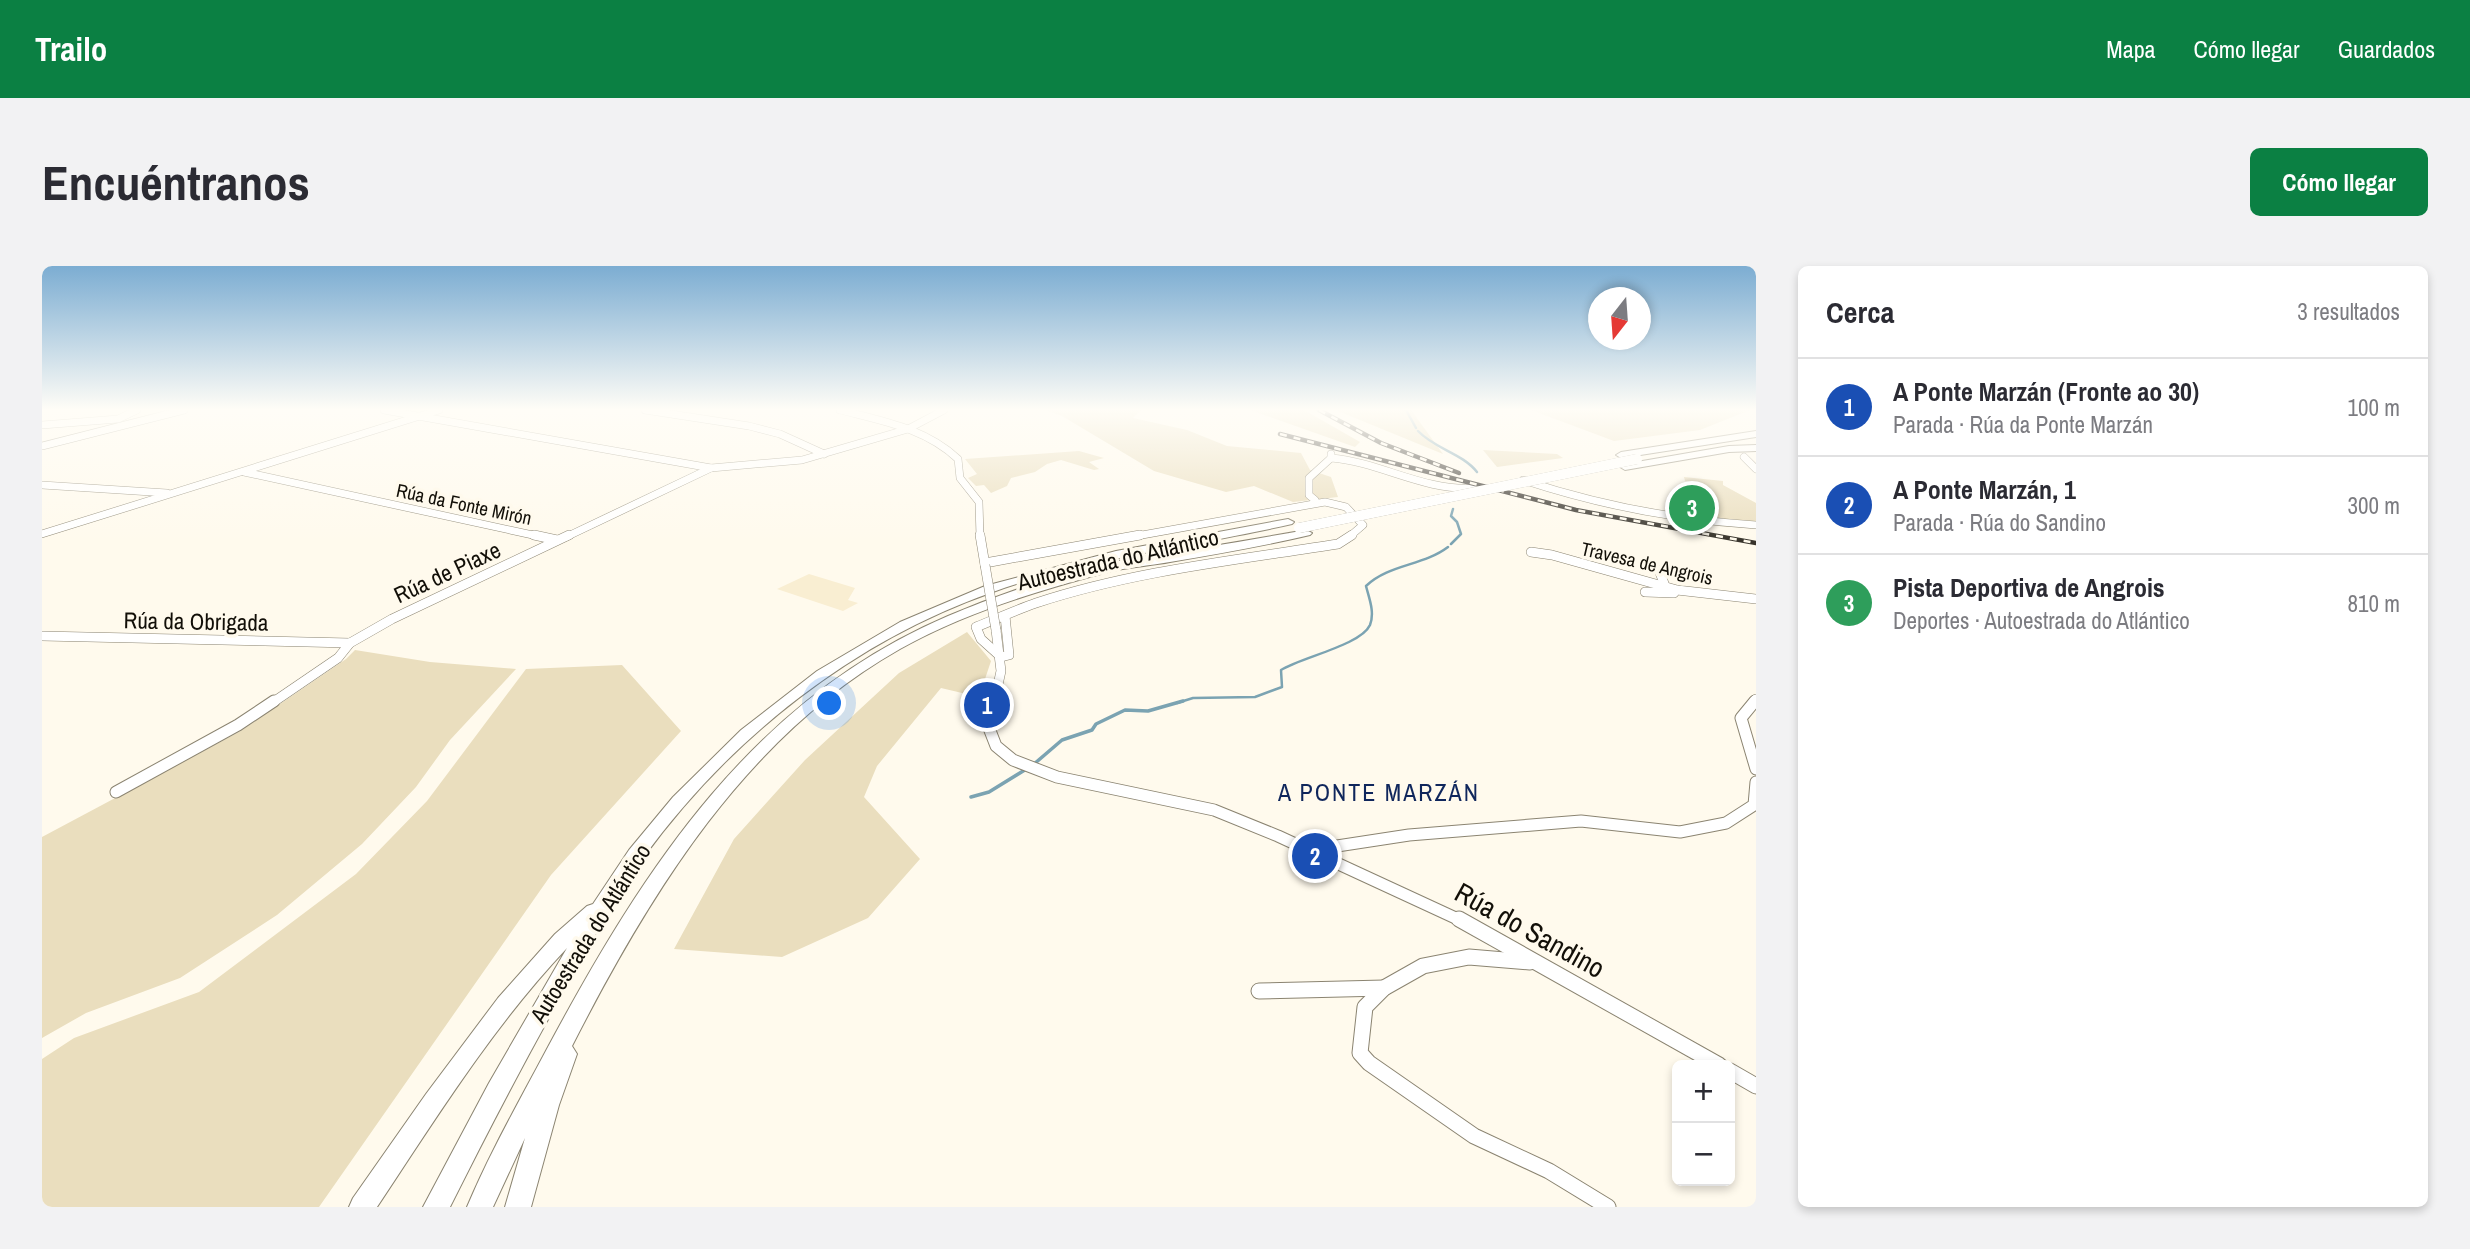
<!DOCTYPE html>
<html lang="es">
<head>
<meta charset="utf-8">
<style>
	:root { --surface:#fff; --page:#f2f2f3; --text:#2b2b33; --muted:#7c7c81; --line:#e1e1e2; --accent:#0b8043 }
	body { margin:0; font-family:"Archivo Narrow",sans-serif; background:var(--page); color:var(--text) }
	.controls { position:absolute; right:21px; bottom:21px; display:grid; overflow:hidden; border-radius:10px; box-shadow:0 4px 10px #0003 }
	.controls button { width:63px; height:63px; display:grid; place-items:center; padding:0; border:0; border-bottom:2px solid var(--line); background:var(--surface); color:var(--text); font:35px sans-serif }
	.compass { position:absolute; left:1546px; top:21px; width:63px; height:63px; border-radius:50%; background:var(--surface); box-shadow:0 4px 10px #0003; rotate:197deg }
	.you { position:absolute; left:788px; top:438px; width:24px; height:24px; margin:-18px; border:5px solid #fff; border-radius:50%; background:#1a73e8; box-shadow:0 0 0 10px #1a73e833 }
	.badge { display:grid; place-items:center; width:46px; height:46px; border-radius:50%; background:var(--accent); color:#fff; font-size:23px; font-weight:700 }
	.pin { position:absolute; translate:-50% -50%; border:4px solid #fff; box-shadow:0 2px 7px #0006 }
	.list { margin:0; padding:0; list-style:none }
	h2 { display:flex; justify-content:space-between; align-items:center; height:91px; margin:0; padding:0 28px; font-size:30px }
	h2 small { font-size:23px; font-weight:400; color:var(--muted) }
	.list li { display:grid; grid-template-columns:46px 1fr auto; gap:21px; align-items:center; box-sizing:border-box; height:98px; padding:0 28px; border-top:2px solid var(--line) }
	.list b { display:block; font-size:26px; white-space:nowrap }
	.list p { margin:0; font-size:23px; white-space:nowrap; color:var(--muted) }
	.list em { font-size:23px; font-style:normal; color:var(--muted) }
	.map { position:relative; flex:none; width:1714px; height:941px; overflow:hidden; border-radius:10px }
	header { display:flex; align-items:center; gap:42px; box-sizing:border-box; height:98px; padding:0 35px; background:var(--accent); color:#fff }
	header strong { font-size:33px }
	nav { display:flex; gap:38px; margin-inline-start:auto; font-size:24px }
	.intro { display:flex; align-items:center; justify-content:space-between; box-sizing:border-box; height:168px; padding:0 42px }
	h1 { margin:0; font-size:49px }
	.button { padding:18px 32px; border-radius:10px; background:var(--accent); color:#fff; font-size:24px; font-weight:700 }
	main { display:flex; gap:42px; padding:0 42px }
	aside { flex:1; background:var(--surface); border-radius:10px; box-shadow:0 4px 10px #0003 }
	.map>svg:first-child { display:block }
</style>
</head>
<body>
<header>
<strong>Trailo</strong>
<nav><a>Mapa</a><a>Cómo llegar</a><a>Guardados</a></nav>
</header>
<div class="intro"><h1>Encuéntranos</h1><a class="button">Cómo llegar</a></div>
<main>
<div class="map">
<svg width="1714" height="941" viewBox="0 0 1714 941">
	<rect width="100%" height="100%" fill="#fffaed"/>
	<path fill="#f9eed2" d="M 767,308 L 813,322 L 806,334 L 816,337 L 801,345 L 735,323 Z"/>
	<g fill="#eadebe">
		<path d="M 1003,144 L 1099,144 L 1091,152 L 1145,164 L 1185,180 L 1259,187 L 1268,204 L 1289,211 L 1296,231 L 1251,236 L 1212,220 L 1184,226 L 1112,205 L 1020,150 Z"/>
		<path d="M 1208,144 L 1262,144 L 1318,176 L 1313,181 Z"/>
		<path d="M 1295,144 L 1369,144 L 1401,188 L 1296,145 Z"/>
		<path d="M 1489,144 L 1708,144 L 1658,164 L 1572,175 Z"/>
		<path d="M 1441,184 L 1515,188 L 1521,192 L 1455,201 Z"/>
		<path d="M 1037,185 L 1062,192 L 1047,196 L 1057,203 L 1052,204 L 1019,194 L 1005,198 L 993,206 L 969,212 L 965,220 L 949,227 L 942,219 L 934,220 L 926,212 L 935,208 L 923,193 Z"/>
		<path d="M 1642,211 L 1681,215 L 1681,219 L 1714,237 L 1714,258 L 1662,254 L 1628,240 L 1674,234 L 1643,215 Z"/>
		<path d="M 925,366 L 949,395 L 937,431 L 899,422 L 835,500 L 822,531 L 878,593 L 826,652 L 740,691 L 632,683 L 692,573 L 763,494 L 857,407 Z"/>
		<path d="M 313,384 L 388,396 L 474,403 L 408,474 L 374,521 L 320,578 L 235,649 L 138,712 L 44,747 L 0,772 L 0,571 L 197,466 L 304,393 Z"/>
		<path d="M 580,399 L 639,465 L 509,609 L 277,941 L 0,941 L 0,793 L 32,772 L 157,726 L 314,608 L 385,535 L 484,403 Z"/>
	</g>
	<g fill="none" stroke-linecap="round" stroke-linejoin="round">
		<g stroke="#7ba3b2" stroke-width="2.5">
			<path d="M 1364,144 L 1374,162"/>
			<path d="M 1376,165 C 1393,183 1420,187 1435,206"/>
			<path d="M 1409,278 L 1419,268 L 1415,256 L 1409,250 L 1411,243"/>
			<path d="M 1135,437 L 1151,432 L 1213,431 L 1240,421 L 1239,404 C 1260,391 1319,379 1328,359 C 1333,346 1327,332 1324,320 C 1347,298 1381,300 1406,281"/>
		</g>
		<g stroke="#7ba3b2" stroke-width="3.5">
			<path d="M 992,498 L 1020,474 L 1050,464 L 1054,458 L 1083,444 L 1106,445 L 1141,435"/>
			<path d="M 929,531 L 947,526 L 986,502"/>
		</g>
		<defs>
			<g id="minor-far3">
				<path d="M 342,144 L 669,202"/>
				<path d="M 603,144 L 707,160 L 738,168 L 782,188"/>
				<path d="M 798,144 C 840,155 883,162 916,193 L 918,212 L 937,236 L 938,271"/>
				<path d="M 0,159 L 76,153 L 95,144"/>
				<path d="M 0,180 L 142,144"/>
				<path d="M 1702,191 L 1714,203"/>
				<path d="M 1289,192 C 1338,196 1381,225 1431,222"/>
				<path d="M 202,206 L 500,271"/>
				<path d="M 1481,214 C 1557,239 1634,254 1714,259"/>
				<path d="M 0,219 L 125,227"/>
				<path d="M 1273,234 L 1267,229 L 1267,212 L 1289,192 L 1289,188"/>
				<path d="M 0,268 L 397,144"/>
				<path d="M 524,271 L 669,202 L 760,194 L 866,163 L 902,144"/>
				<path d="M 1089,271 L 1283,236 L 1304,241 L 1321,259 L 1307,271"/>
			</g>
			<g id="minor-far2">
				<path d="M 492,269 L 515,274"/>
				<path d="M 938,269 L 943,299"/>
				<path d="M 1489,286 L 1510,289 L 1635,324 L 1714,333"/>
				<path d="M 943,297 L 1098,269"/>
				<path d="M 1617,304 L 1623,320"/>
				<path d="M 1603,326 L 1632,327"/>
				<path d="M 0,370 L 308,377"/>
				<path d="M 959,391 L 939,373 L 934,361 C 954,353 974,344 994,337 C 1091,305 1195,294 1296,278 L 1310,269"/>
				<path d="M 959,391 L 967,389 L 963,350"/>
				<path d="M 230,437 L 296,392 L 308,377 L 350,353 L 527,269"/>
				<path d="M 952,437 L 959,405 L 954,364"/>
				<path d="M 1711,437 L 1714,433"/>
			</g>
			<g id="minor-far1">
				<path d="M 953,435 L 947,462 L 954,480 L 971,494 L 1015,511 L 1172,544 L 1236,570 L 1420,655"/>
				<path d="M 1713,435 L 1699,452 L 1714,503"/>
				<path d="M 74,526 L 196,459 L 232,435"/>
				<path d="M 1269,584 L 1367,569 L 1539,555 L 1638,566 L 1684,557 L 1712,539 L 1714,516"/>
			</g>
			<g id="minor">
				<path d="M 1417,653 L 1677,799"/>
				<path d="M 1488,696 L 1427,691 L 1381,700 L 1342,722 L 1323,741 L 1318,787 L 1327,797 L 1432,870 L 1507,905 L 1566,941"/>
				<path d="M 1217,725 L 1342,722"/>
				<path d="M 1688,805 L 1714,820"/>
			</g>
			<g id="highway">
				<path d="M 1714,165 L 1714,171 L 1579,192 L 1574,189 L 1579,186 Z"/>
				<path d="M 1714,179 L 1714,185 L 1687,186 L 1583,204 L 1578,201 L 1583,198 L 1687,180 Z"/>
				<path d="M 1246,253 L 1252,256 L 1250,258 C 1150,281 1048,291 951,326 C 811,375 688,472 601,592 C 573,631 550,674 527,716 C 485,790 446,865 408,941 L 381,941 L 447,817 L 525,682 C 452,759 394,852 335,941 L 307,941 L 311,932 L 384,828 L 456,732 L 513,668 L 545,640 L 551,638 L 587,584 L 631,531 L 699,464 L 775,405 L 858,356 L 943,320 L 1074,285 Z"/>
				<path d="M 1264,264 L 1270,267 L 1268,269 C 1222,280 1175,288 1128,296 C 1107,300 1086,301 1066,306 C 995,325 922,347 858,383 C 704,470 608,627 530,780 L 535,788 L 517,839 L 489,941 L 463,941 L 483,872 L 451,941 L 425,941 C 448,886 478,834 506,781 C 602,602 711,433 906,350 C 960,327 1036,301 1093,292 C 1150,284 1207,274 1264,264 Z"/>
			</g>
		</defs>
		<use href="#minor-far3" stroke="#8b8471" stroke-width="8"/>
		<use href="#minor-far2" stroke="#8b8471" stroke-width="10"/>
		<use href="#minor-far1" stroke="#8b8471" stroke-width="13"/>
		<use href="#minor" stroke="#8b8471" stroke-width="17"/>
		<use href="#highway" stroke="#8b8471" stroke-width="2"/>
		<use href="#minor-far3" stroke="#fff" stroke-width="7"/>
		<use href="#minor-far2" stroke="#fff" stroke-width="9"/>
		<use href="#minor-far1" stroke="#fff" stroke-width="11"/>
		<use href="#minor" stroke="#fff" stroke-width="15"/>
		<use href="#highway" fill="#fff" fill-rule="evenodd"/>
		<defs>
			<g id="rail">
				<path d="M 1277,144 L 1339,177 L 1417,207"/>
				<path d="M 1238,168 L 1534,244 L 1714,277"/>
			</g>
		</defs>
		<use href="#rail" stroke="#36322a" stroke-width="4.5"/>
		<use href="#rail" stroke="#fffaed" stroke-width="2.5" stroke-dasharray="7" stroke-linecap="butt"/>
		<defs>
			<path id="minor-bridge" d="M 943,299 L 954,364"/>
			<path id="highway-bridge" d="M 1257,262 L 1595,193"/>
		</defs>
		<use href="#minor-bridge" stroke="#8b8471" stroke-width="10" stroke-linecap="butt"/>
		<use href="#highway-bridge" stroke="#8b8471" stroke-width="10" stroke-linecap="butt"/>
		<use href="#minor-bridge" stroke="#fff" stroke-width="9"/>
		<use href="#highway-bridge" stroke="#fff" stroke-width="10"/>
	</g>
	<linearGradient id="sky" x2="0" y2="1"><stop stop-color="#7cadd2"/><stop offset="0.52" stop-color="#fffdf7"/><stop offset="1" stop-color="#fffdf7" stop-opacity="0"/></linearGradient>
	<rect width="1714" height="276" fill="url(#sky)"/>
	<g text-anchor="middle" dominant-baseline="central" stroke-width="7" stroke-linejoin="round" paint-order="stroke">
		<g font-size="19" fill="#120f08" stroke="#fffaed">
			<text transform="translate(422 238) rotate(12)">Rúa da Fonte Mirón</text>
			<text transform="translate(1605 297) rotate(13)">Travesa de Angrois</text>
		</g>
		<g font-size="23" fill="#120f08" stroke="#fffaed">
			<text transform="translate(1076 293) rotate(-13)">Autoestrada do Atlántico</text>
			<text transform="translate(405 306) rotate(-25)">Rúa de Piaxe</text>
			<text transform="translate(154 355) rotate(1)">Rúa da Obrigada</text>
			<text transform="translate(548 667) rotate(-58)">Autoestrada do Atlántico</text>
		</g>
		<g font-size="24" letter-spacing="2" fill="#0f265c" stroke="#fffaed">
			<text x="1337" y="526">A PONTE MARZÁN</text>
		</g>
		<g font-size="28" fill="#120f08" stroke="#fffaed">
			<text transform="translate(1488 664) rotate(29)">Rúa do Sandino</text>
		</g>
	</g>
</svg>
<div class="controls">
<button>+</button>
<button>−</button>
</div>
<svg class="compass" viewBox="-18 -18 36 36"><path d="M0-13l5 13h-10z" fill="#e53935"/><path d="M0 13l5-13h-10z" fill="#7c7c81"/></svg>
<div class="you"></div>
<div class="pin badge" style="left:945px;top:439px;background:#1a4fb4">1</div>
<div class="pin badge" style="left:1273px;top:590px;background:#1a4fb4">2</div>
<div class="pin badge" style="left:1650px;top:242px;background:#2e9e5b">3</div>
</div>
<aside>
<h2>Cerca<small>3 resultados</small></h2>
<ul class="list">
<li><span class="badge" style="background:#1a4fb4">1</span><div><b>A Ponte Marzán (Fronte ao 30)</b><p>Parada · Rúa da Ponte Marzán</p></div><em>100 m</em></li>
<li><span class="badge" style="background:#1a4fb4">2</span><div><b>A Ponte Marzán, 1</b><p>Parada · Rúa do Sandino</p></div><em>300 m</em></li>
<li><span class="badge" style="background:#2e9e5b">3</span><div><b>Pista Deportiva de Angrois</b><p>Deportes · Autoestrada do Atlántico</p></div><em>810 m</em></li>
</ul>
</aside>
</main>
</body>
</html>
